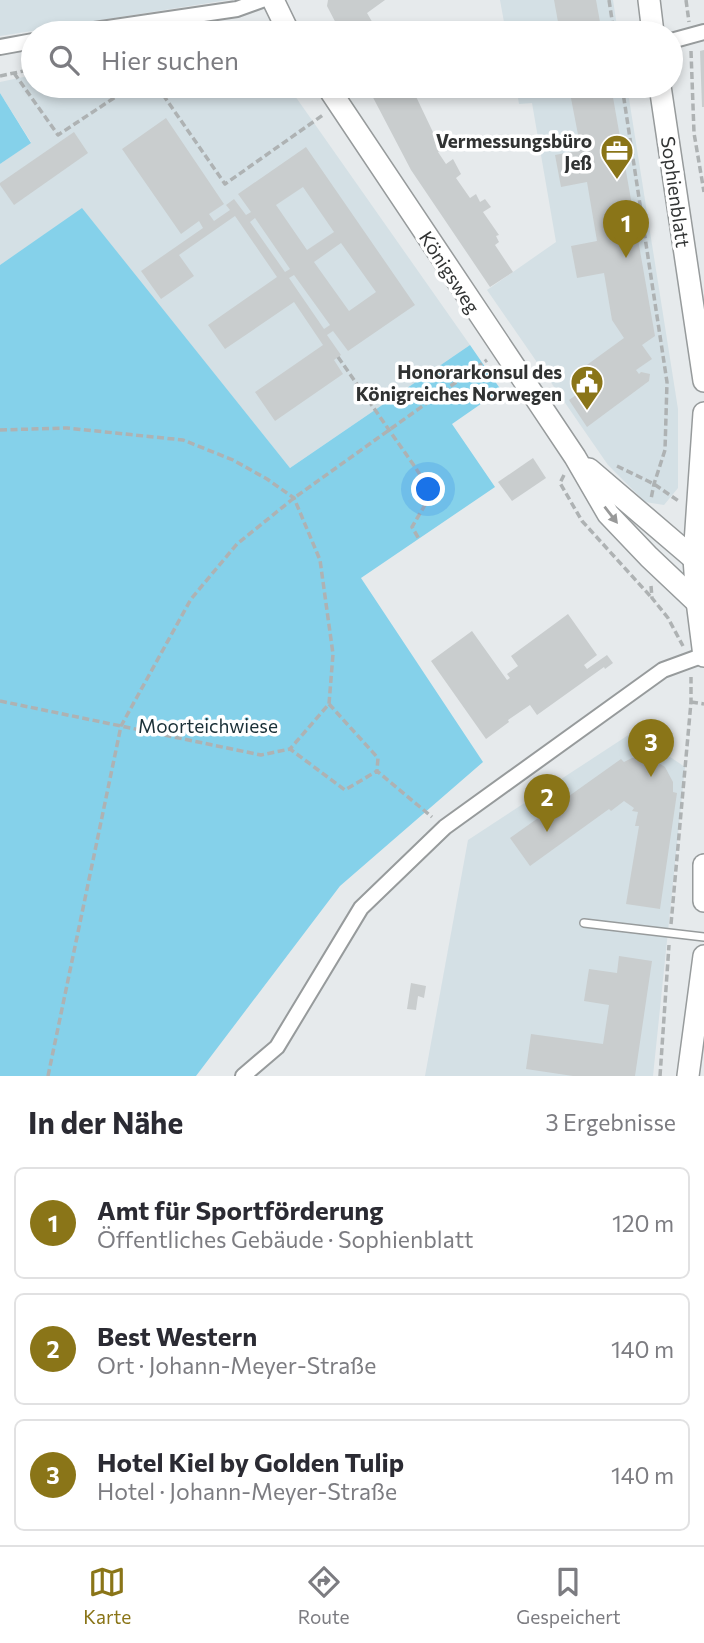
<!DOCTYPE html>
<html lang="de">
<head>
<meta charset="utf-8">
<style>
	:root { --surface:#fff; --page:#f2f2f3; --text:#2b2b33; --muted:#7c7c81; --line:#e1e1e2; --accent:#8a7518 }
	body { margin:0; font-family:Commissioner,sans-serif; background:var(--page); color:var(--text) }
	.you { position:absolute; left:429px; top:490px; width:24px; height:24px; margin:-18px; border:5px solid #fff; border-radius:50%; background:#1a73e8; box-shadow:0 0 0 10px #1a73e833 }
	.badge { display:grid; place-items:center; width:46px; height:46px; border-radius:50%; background:var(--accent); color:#fff; font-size:23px; font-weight:700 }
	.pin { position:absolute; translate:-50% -58px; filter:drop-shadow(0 2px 4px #0008) }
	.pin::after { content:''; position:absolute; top:37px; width:24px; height:21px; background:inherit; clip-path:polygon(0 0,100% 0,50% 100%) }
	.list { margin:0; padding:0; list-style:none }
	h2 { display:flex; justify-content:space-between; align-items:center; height:91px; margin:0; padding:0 28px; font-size:30px }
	h2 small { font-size:23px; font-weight:400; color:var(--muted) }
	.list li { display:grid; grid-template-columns:46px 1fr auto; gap:21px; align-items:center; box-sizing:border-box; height:112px; margin:0 14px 14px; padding:0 14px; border:2px solid var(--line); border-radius:10px }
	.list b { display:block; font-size:26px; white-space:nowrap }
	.list p { margin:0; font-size:23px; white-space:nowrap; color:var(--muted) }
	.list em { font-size:23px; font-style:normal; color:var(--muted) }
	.icon { flex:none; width:38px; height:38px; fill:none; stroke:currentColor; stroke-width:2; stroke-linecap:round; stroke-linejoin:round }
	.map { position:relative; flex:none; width:704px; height:1076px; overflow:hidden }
	.search { position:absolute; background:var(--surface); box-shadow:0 4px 10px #0003; left:21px; right:21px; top:21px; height:77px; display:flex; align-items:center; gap:18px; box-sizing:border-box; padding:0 24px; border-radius:38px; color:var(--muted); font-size:26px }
	.sheet { height:469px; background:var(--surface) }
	nav { display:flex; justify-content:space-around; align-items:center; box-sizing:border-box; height:98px; border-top:2px solid var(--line); background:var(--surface); font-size:19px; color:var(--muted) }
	nav a { display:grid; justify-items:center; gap:4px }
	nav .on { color:var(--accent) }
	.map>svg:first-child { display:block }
</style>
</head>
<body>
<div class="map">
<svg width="704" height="1076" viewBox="0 0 704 1076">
	<rect width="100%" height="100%" fill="#e6eaec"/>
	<g fill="#d4e0e5">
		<path d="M 0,0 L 228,0 L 0,36 Z"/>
		<path d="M 500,0 L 613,0 L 618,33 L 506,33 Z"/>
		<path d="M 33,75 L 33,86 L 288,86 L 470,345 L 290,468 L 82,209 L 0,265 L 0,164 L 31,142 L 0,93 L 0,82 Z"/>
		<path d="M 516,86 L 627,86 L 678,409 L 678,488 L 664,505 L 645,502 L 608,465 L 487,290 L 556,242 L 532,103 L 519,104 Z"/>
		<path d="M 633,732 L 685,767 L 653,1076 L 425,1076 L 468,840 Z"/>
	</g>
	<g fill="#85d1ea">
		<path d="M 0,93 L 31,143 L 0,164 Z"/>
		<path d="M 82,208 L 290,468 L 470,345 L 501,390 L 452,424 L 495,487 L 361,578 L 483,762 L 340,886 L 196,1076 L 0,1076 L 0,265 Z"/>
	</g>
	<g fill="#c9cdce" fill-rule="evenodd">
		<path d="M 328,0 L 385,0 L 367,13 L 374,25 L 378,24 L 383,33 L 341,33 L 327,6 Z"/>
		<path d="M 554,0 L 596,0 L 602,33 L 560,33 Z"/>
		<path d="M 704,50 L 704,107 L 702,107 L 700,51 Z"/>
		<path d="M 235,86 L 260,86 L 244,98 Z"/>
		<path d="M 367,86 L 411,86 L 441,149 L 438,152 L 446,164 L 453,159 L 461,174 L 456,178 L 470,198 L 476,194 L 480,202 L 485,199 L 491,207 L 483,212 L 499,235 L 496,236 L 499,242 L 495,245 L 513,272 L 490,287 L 411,170 Z"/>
		<path d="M 542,86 L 611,86 L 655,336 L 642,345 L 652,359 L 636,370 L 639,374 L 641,372 L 650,374 L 649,381 L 587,427 L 569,400 L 583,390 L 573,375 L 624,338 L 612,320 L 604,273 L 577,278 L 571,246 L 597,241 L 587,182 L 561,187 L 555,155 L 581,150 L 569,88 L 543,93 Z"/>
		<path d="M 166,118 L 224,204 L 209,214 L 214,221 L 230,210 L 226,205 L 234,199 L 246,215 L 251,212 L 238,194 L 306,147 L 415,305 L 348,351 L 333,331 L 327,335 L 341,355 L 334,360 L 343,374 L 275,421 L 255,392 L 323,345 L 294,302 L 225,349 L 208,325 L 277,277 L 235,216 L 179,255 L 194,276 L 161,299 L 141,271 L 203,228 L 199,221 L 181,234 L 122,149 ZM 303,187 L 334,232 L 307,250 L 276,205 ZM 255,218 L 290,269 L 285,272 L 250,222 ZM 341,243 L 376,292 L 349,311 L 314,262 ZM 294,275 L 330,325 L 324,329 L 289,278 Z"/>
		<path d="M 74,132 L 88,153 L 14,205 L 0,185 L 0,183 Z"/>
		<path d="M 533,458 L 546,478 L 512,501 L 498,482 Z"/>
		<path d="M 568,614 L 597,655 L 584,665 L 587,669 L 607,655 L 613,663 L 605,669 L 604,667 L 537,715 L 530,705 L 508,720 L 509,722 L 486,739 L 431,661 L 472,631 L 507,680 L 510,678 L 507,674 L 518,666 L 511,656 Z"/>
		<path d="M 641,756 L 651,758 L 665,767 L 673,782 L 673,792 L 677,793 L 660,909 L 626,904 L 639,826 L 635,826 L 638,812 L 632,811 L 634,808 L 624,801 L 611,811 L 609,809 L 530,866 L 510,838 L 621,759 L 624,762 L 632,758 Z"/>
		<path d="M 619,956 L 652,961 L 635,1076 L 573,1076 L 526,1069 L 531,1034 L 603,1044 L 609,1005 L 584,1001 L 589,969 L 617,973 Z"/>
		<path d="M 411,983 L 426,986 L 424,998 L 418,996 L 416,1010 L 407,1009 Z"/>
	</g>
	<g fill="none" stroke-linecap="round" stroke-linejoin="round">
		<defs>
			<path id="lane" d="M 584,923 L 704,937"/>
			<g id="street">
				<path d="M 74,33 L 237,9 L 262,0"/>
				<path d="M 671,41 L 704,32"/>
				<path d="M 0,47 L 33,41"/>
				<path d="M 243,1076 L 277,1047 L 361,908 L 445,827 L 663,670 L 704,655"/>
			</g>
			<g id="secondary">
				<path d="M 273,0 L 289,33"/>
				<path d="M 649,0 L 653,33"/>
				<path d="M 327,86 L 575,457 L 608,514 L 649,557 L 704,609"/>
				<path d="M 660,86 L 704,381"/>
				<path d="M 704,413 L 694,558 L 697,601 L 704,656"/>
				<path d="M 589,469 L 700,564"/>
				<path d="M 704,865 L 704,901"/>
				<path d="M 688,1076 L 704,956"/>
			</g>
		</defs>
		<use href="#lane" stroke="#979b9c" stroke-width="10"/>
		<use href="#street" stroke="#979b9c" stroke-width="18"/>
		<use href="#secondary" stroke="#979b9c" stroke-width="24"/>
		<g stroke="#aeb2b3" stroke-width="3.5" stroke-dasharray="7 3.5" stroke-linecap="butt">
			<path d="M 609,0 L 614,33"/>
			<path d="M 686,0 L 689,22"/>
			<path d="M 691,51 L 694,133 L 704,192"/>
			<path d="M 14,73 L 58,135 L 120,94 L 114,86"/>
			<path d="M 0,76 L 33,69"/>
			<path d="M 157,86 L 225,184 L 323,115"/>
			<path d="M 622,86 L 667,382 L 665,450 L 654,484 L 651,499"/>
			<path d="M 338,357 L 415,467 L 432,493 L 412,527 L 419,539"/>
			<path d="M 0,430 L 67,428 L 183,440 L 233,460 L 267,479 L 294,498 L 320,560 L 333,654 L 329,704 L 290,749"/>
			<path d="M 617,466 L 654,484 L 680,502"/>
			<path d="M 564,475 L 560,483 L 582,521 L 652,598"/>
			<path d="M 651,586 L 652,598 L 668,618 L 683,646"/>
			<path d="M 0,701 L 261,755 L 290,749 L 345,790 L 377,771 L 432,817"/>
			<path d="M 691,702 L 704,704"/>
			<path d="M 329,704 L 378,758 L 377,770"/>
			<path d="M 671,924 L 691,702 L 691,677"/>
			<path d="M 48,1076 L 121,726 L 191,599 L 237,544 L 294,498 L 487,360"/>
			<path d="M 660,1076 L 669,945"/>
		</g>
		<use href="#lane" stroke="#fff" stroke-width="7"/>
		<use href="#street" stroke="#fff" stroke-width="14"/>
		<use href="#secondary" stroke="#fff" stroke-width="21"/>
	</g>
	<defs><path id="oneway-solid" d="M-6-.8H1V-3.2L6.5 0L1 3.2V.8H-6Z" transform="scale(1.75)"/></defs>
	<use fill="#989999" href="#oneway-solid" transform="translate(611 515) rotate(52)"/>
	<defs>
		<symbol id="office-pin" viewBox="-11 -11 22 30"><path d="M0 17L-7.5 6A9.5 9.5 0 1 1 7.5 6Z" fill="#8a7518" stroke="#fff"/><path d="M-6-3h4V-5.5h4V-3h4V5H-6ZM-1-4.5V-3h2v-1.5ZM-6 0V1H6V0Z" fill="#fff"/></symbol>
		<symbol id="civic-pin" viewBox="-11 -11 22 30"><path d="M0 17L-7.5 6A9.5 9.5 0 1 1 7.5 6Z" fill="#8a7518" stroke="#fff"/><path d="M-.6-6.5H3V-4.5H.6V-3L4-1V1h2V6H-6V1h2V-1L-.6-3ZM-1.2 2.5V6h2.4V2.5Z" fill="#fff"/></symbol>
	</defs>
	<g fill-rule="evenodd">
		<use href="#office-pin" x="598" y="132" width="38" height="52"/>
		<use href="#civic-pin" x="568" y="363" width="38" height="52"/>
	</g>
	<g text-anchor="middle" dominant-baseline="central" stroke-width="7" stroke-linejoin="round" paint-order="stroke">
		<g font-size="19" font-weight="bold" fill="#313333" stroke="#fff" text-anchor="end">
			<text x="592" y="140">Vermessungsbüro<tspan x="592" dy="22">Jeß</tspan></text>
			<text x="562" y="371">Honorarkonsul des<tspan x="562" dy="22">Königreiches Norwegen</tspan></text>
		</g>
		<g font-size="19" fill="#313333" stroke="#fff">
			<text transform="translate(676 192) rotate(82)">Sophienblatt</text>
			<text transform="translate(450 272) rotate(57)">Königsweg</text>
		</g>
		<g font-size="19" fill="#1a3037" stroke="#fff">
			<text x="208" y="725">Moorteichwiese</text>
		</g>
	</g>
</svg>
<div class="you"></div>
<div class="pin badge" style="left:626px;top:258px">1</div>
<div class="pin badge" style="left:547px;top:832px">2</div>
<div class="pin badge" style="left:651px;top:777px">3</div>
<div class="search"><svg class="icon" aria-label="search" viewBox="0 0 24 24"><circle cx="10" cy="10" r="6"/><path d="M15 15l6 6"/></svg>Hier suchen</div>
</div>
<section class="sheet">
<h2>In der Nähe<small>3 Ergebnisse</small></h2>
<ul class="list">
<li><span class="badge">1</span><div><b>Amt für Sportförderung</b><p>Öffentliches Gebäude · Sophienblatt</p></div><em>120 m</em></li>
<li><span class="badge">2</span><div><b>Best Western</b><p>Ort · Johann-Meyer-Straße</p></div><em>140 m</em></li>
<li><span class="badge">3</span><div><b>Hotel Kiel by Golden Tulip</b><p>Hotel · Johann-Meyer-Straße</p></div><em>140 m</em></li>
</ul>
</section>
<nav>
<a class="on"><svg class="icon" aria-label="map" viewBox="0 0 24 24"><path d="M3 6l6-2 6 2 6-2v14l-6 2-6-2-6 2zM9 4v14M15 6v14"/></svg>Karte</a>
<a><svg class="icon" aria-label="directions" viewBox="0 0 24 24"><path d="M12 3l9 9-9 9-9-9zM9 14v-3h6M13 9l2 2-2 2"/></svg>Route</a>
<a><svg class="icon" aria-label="saved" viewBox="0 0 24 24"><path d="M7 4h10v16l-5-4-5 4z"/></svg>Gespeichert</a>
</nav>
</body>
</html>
